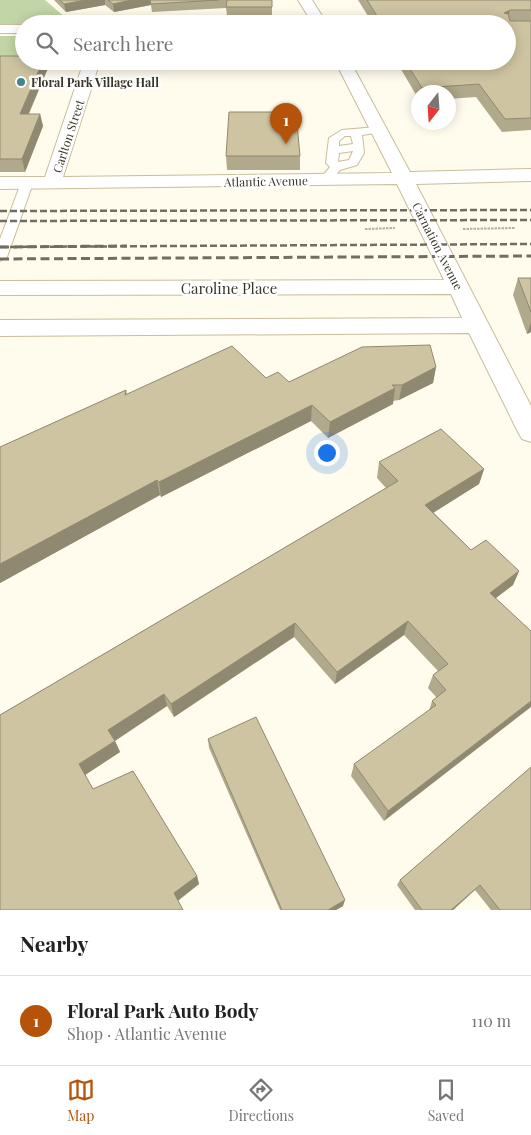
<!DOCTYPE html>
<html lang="en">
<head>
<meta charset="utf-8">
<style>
	:root { --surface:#fff; --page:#f2f2f2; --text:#222; --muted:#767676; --line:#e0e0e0; --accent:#b45309 }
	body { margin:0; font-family:"Playfair Display",serif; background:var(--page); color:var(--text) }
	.compass { position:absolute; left:411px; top:85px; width:45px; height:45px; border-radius:50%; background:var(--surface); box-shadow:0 2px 12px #0003; rotate:197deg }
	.you { position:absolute; left:326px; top:452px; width:18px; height:18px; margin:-12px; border:4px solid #fff; border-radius:50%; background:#1a73e8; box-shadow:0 0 0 8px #1a73e833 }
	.badge { display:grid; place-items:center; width:32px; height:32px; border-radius:50%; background:var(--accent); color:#fff; font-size:16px; font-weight:700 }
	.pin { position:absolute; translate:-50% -41px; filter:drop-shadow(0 1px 2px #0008) }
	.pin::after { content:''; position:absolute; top:26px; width:18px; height:15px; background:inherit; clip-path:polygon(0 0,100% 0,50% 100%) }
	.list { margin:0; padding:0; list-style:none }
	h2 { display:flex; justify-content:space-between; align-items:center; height:65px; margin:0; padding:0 20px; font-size:21px }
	h2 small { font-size:16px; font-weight:400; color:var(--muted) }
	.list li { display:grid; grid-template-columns:32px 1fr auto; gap:15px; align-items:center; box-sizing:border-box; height:90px; padding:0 20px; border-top:1px solid var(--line) }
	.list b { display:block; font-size:19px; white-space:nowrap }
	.list p { margin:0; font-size:16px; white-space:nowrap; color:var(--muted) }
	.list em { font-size:16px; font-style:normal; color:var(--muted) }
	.icon { flex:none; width:28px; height:28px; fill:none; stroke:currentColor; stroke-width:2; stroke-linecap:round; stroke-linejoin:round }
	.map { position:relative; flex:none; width:531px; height:910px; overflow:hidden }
	.search { position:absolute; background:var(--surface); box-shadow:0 2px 12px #0003; left:15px; right:15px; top:15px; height:55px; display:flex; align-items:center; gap:12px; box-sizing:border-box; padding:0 18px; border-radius:28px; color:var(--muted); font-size:19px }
	.sheet { height:155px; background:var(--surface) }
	nav { display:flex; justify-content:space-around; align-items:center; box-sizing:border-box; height:70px; border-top:1px solid var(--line); background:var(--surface); font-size:14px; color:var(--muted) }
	nav a { display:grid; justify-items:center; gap:2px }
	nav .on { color:var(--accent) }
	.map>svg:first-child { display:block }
</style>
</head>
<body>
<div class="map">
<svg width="531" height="910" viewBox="0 0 531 910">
	<rect width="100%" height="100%" fill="#fffbed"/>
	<g fill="#c2d5a6">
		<path d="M 0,0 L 45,0 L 73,24 L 24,24 L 24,28 L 0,28 Z"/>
		<path d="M 0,36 L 24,36 L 24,61 L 74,61 L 71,67 L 13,67 L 0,61 Z"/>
	</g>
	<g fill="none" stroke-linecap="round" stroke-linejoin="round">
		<defs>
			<g id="service">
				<path d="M 377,127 L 383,130 L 381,132 L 362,135 L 364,153 L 357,165 L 340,170 L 329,183 L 321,183 L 319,180 L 330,167 L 326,163 L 329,138 L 342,130 ZM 345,136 L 351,136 L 353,144 L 339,146 L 339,141 ZM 353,151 L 349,160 L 338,162 L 339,153 Z"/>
				<path d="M 27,179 L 33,183 L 7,257 L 0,261 L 0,239 L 21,183 Z"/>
			</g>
			<g id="minor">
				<path d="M 298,0 L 312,0 L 327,24 L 313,24 Z"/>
				<rect x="0" y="25" width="24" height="8"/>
				<path d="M 84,61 L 100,61 L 63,177 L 392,173 L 335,61 L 350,61 L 410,172 L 531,169 L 531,181 L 416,184 L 531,406 L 531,442 L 522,439 L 518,432 L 469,333 L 0,336 L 0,320 L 462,318 L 451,294 L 0,295 L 0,281 L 444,280 L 397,184 L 0,189 L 0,177 L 45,177 Z"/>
			</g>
		</defs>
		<use href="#service" stroke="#c8bd9c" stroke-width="2"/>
		<use href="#minor" stroke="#c8bd9c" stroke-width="2"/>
		<g stroke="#b2aea0" stroke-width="2" stroke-dasharray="2.5 1" stroke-linecap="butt">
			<path d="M 42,17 L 60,24"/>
			<path d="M 365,229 L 395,228"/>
			<path d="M 463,229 L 515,228"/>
		</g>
		<use href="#service" fill="#fff" fill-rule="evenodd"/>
		<use href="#minor" fill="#fff" fill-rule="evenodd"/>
		<g stroke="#716d60" stroke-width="2.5" stroke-dasharray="7 3" stroke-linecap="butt">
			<path d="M 0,211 L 531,210"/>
			<path d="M 0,221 L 531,220"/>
			<path d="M 0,247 L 531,244"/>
		</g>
		<g stroke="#716d60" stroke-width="3" stroke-dasharray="9 4.5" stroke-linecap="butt">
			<path d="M 0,247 L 127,246"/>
			<path d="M 0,259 L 531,256"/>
		</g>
	</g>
	<g fill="#b1a98b">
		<path d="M 54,0 L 272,0 L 272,15 L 227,15 L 226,8 L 152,12 L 151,5 L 114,12 L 105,5 L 66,12 Z"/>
		<path d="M 358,0 L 531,0 L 531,130 L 502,132 L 476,97 L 448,99 L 448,92 L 418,92 L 418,98 L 396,61 L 507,61 L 507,24 L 373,24 Z"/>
		<path d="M 0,56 L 48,68 L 29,114 L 40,114 L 43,126 L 25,172 L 0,172 Z"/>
		<path d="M 226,156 L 300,156 L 300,170 L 227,170 Z"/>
		<path d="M 518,278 L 531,278 L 531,332 L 527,334 L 513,295 Z"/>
		<path d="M 436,367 L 433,383 L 399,400 L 393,401 L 393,404 L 328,438 L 311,421 L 161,497 L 160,495 L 0,583 L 0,447 L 126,390 L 127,394 L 266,378 L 289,382 Z"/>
		<path d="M 379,462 L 484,469 L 479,484 L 433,512 L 471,550 L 519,571 L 513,585 L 496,598 L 384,821 L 351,776 L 354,764 L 429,711 L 432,701 L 437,698 L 428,688 L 433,675 L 438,671 L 404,635 L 335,684 L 294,637 L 174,717 L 167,706 L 115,741 L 120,752 L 85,775 L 93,789 L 197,876 L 199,884 L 178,901 L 0,715 L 386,488 L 377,478 Z"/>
		<path d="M 208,739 L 343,906 L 336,910 L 280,910 L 209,748 Z"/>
		<path d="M 531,767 L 531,910 L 491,910 L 475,890 L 453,910 L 415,910 L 397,885 L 400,880 Z"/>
	</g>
	<g fill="#908971">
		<path d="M 86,0 L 105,0 L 105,5 L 66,12 L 64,4 Z"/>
		<path d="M 132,0 L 150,0 L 151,5 L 114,12 L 113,4 Z"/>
		<path d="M 510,10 L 507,21 L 504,13 Z"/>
		<path d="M 43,61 L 46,61 L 48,68 L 23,126 L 20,114 Z"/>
		<path d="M 40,114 L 43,126 L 25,172 L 22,159 Z"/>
		<path d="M 531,322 L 531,332 L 527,334 Z"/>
		<path d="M 436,367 L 433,383 L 399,400 L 402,385 Z"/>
		<path d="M 395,388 L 393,404 L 328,438 L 330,422 Z"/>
		<path d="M 312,405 L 311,421 L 161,497 L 159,482 Z"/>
		<path d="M 484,469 L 479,484 L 422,520 L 425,505 Z"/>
		<path d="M 157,480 L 160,495 L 0,583 L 0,564 Z"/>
		<path d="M 519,571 L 513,585 L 484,607 L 490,593 Z"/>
		<path d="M 408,621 L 404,635 L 335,684 L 337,672 Z"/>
		<path d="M 295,623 L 294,637 L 174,717 L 171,704 Z"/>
		<path d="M 164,694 L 167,706 L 113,742 L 108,730 Z"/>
		<path d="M 531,701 L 531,707 L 384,821 L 388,811 Z"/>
		<path d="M 115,741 L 120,752 L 85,775 L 79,764 Z"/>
		<path d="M 197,876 L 199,884 L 177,901 L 174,893 Z"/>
		<path d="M 480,885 L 453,910 L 451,910 Z"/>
		<path d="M 345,900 L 343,906 L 336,910 L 328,910 Z"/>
	</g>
	<g fill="#cec4a2" stroke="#908971">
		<path d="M 60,0 L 86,0 L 64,4 Z"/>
		<path d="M 108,0 L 132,0 L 113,4 Z"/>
		<path d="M 150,0 L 219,0 L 151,4 Z"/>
		<path d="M 227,0 L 272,0 L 272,7 L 226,7 Z"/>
		<path d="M 367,0 L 531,0 L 531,10 L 510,10 L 504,13 L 508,14 L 510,21 L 531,21 L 531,118 L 505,119 L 479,84 L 422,88 L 405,61 L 507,61 L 507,24 L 382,24 Z"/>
		<path d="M 0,56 L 24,56 L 24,61 L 43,61 L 20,114 L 40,114 L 22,159 L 0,159 Z"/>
		<path d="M 229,112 L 296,112 L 300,156 L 226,156 Z"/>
		<path d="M 518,278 L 531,278 L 531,312 Z"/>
		<path d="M 430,345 L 436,367 L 402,385 L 392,385 L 395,388 L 330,422 L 312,405 L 159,482 L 157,480 L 0,564 L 0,447 L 126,390 L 125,395 L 232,346 L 266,378 L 278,372 L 289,382 L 362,347 Z"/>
		<path d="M 441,429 L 484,469 L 425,505 L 471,550 L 486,540 L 519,571 L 490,593 L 531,631 L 531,701 L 388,811 L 354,764 L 436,705 L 432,701 L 446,690 L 433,675 L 448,664 L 408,621 L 337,672 L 295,623 L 171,704 L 164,694 L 108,730 L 115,741 L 79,764 L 93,789 L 133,771 L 197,876 L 174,893 L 183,910 L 0,910 L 0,715 L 398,481 L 379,462 Z"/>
		<path d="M 256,717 L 345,900 L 328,910 L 282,910 L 208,739 Z"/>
		<path d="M 531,767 L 531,910 L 500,910 L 480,885 L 451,910 L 422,910 L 400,880 Z"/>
	</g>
	<circle fill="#3f878b" stroke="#fff" stroke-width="2" cx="21" cy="82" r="5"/>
	<g text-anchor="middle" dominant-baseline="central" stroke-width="5" stroke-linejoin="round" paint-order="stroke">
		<g font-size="12" font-weight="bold" fill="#393528" stroke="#fff" text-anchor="start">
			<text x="31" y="82">Floral Park Village Hall</text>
		</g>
		<g font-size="12" fill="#393528" stroke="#fff">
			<text transform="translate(68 136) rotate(-72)">Carlton Street</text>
			<text transform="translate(266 181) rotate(-1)">Atlantic Avenue</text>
			<text transform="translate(438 246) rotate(63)">Carnation Avenue</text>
		</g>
		<g font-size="15" fill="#393528" stroke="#fff">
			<text x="229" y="288">Caroline Place</text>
		</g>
	</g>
</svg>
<svg class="compass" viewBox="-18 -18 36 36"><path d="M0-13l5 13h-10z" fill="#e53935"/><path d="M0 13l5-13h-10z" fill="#767676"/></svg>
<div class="you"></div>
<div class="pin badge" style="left:286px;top:144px">1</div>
<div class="search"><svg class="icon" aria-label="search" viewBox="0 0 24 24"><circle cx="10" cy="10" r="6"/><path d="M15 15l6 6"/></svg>Search here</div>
</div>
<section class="sheet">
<h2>Nearby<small></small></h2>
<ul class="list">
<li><span class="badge">1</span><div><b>Floral Park Auto Body</b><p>Shop · Atlantic Avenue</p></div><em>110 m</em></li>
</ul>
</section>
<nav>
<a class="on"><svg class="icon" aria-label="map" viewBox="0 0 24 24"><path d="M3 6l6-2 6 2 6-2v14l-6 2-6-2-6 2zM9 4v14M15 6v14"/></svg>Map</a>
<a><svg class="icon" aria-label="directions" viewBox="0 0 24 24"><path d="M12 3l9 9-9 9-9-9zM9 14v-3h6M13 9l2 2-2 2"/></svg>Directions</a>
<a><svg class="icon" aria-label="saved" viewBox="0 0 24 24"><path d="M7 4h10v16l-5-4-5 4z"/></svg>Saved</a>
</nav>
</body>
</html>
